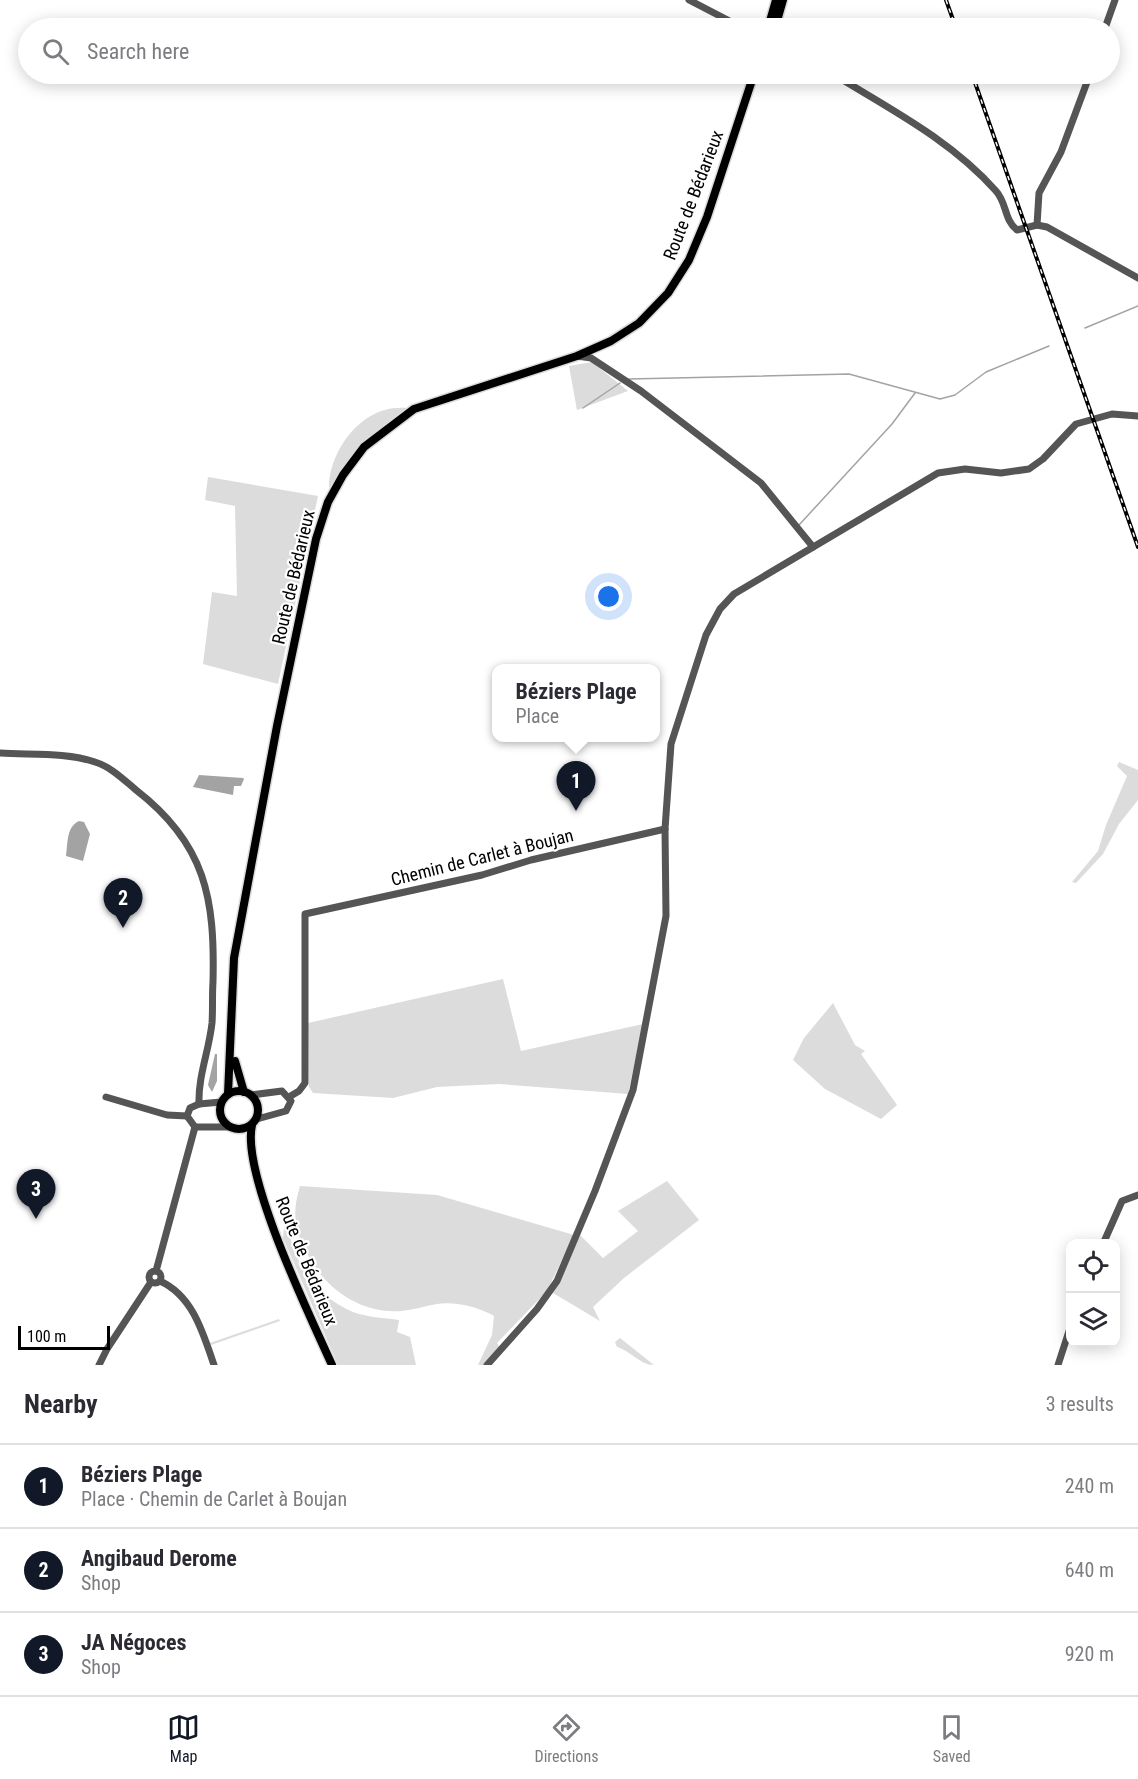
<!DOCTYPE html>
<html lang="en">
<head>
<meta charset="utf-8">
<style>
	:root { --surface:#fff; --page:#f7f7f7; --text:#2b2b33; --muted:#7c7c81; --line:#e1e1e2; --accent:#111827 }
	body { margin:0; font-family:"Roboto Condensed",sans-serif; background:var(--page); color:var(--text) }
	.controls { position:absolute; right:18px; bottom:18px; display:grid; overflow:hidden; border-radius:12px; box-shadow:0 3px 15px #0003 }
	.controls button { width:54px; height:54px; display:grid; place-items:center; padding:0; border:0; border-bottom:2px solid var(--line); background:var(--surface); color:var(--text); font:30px sans-serif }
	.scale { position:absolute; left:18px; bottom:15px; width:92px; box-sizing:border-box; padding-left:6px; border:3px solid #000; border-top:0; font-size:16px; line-height:21px; white-space:nowrap; color:#000; -webkit-text-stroke:4px #fff; paint-order:stroke }
	.you { position:absolute; left:609px; top:597px; width:21px; height:21px; margin:-15px; border:4px solid #fff; border-radius:50%; background:#1a73e8; box-shadow:0 0 0 9px #1a73e833 }
	.badge { display:grid; place-items:center; width:39px; height:39px; border-radius:50%; background:var(--accent); color:#fff; font-size:20px; font-weight:700 }
	.pin { position:absolute; translate:-50% -50px; filter:drop-shadow(0 2px 3px #0008) }
	.pin::after { content:''; position:absolute; top:32px; width:21px; height:18px; background:inherit; clip-path:polygon(0 0,100% 0,50% 100%) }
	.popup { position:absolute; left:492px; top:664px; width:168px; height:78px; box-sizing:border-box; display:grid; place-content:center; border-radius:12px; background:var(--surface); filter:drop-shadow(0 2px 4px #0005); font-size:20px; white-space:nowrap; color:var(--muted) }
	.popup b { font-size:22px; color:var(--text) }
	.popup::after { content:''; position:absolute; left:50%; top:100%; margin-left:-12px; border:12px solid transparent; border-top-color:var(--surface) }
	.list { margin:0; padding:0; list-style:none }
	h2 { display:flex; justify-content:space-between; align-items:center; height:78px; margin:0; padding:0 24px; font-size:26px }
	h2 small { font-size:20px; font-weight:400; color:var(--muted) }
	.list li { display:grid; grid-template-columns:39px 1fr auto; gap:18px; align-items:center; box-sizing:border-box; height:84px; padding:0 24px; border-top:2px solid var(--line) }
	.list b { display:block; font-size:22px; white-space:nowrap }
	.list p { margin:0; font-size:20px; white-space:nowrap; color:var(--muted) }
	.list em { font-size:20px; font-style:normal; color:var(--muted) }
	.icon { flex:none; width:33px; height:33px; fill:none; stroke:currentColor; stroke-width:2; stroke-linecap:round; stroke-linejoin:round }
	.map { position:relative; flex:none; width:1138px; height:1365px; overflow:hidden }
	.search { position:absolute; background:var(--surface); box-shadow:0 3px 15px #0003; left:18px; right:18px; top:18px; height:66px; display:flex; align-items:center; gap:15px; box-sizing:border-box; padding:0 21px; border-radius:33px; color:var(--muted); font-size:22px }
	.sheet { height:330px; background:var(--surface) }
	nav { display:flex; justify-content:space-around; align-items:center; box-sizing:border-box; height:84px; border-top:2px solid var(--line); background:var(--surface); font-size:16px; color:var(--muted) }
	nav a { display:grid; justify-items:center; gap:3px }
	nav .on { color:var(--accent) }
	.map>svg:first-child { display:block }
</style>
</head>
<body>
<div class="map">
<svg width="1138" height="1365" viewBox="0 0 1138 1365">
	<rect width="100%" height="100%" fill="#fff"/>
	<g fill="#dcdcdc">
		<path d="M 592,362 L 628,391 L 577,410 L 569,366 Z"/>
		<path d="M 407,408 C 373,431 351,455 329,488 C 329,450 363,403 407,408 Z"/>
		<path d="M 208,477 L 318,496 L 278,684 L 203,664 L 212,592 L 237,596 L 235,506 L 205,500 Z"/>
		<path d="M 1119,762 L 1138,770 L 1138,800 L 1119,824 L 1103,854 L 1076,883 L 1072,882 L 1098,851 L 1106,825 L 1127,776 L 1117,766 Z"/>
		<path d="M 503,979 L 521,1051 L 643,1024 L 628,1094 L 499,1084 L 437,1087 L 393,1098 L 313,1093 L 309,1087 L 308,1023 Z"/>
		<path d="M 833,1003 L 855,1045 L 865,1051 L 861,1054 L 897,1105 L 881,1119 L 825,1089 L 793,1060 L 804,1038 Z"/>
		<path d="M 667,1181 L 699,1220 L 624,1278 L 593,1307 L 600,1321 L 553,1293 L 580,1235 L 603,1258 L 638,1231 L 618,1211 Z"/>
		<path d="M 300,1186 L 437,1195 L 574,1235 L 547,1291 L 497,1343 L 500,1348 L 483,1365 L 478,1365 L 492,1335 L 494,1316 C 479,1307 454,1301 437,1304 C 425,1306 413,1310 401,1311 C 363,1314 328,1291 310,1259 C 295,1232 291,1216 300,1186 Z"/>
		<path d="M 287,1196 C 288,1209 287,1224 290,1237 C 298,1271 322,1299 353,1312 C 366,1317 385,1318 399,1320 L 397,1332 L 410,1337 L 416,1365 L 338,1365 L 283,1238 Z"/>
		<path d="M 279,1319 L 280,1321 L 211,1345 L 210,1343 Z"/>
		<path d="M 620,1338 L 654,1365 C 640,1365 631,1351 617,1347 L 615,1342 Z"/>
	</g>
	<g fill="#a3a3a3">
		<path d="M 199,775 L 243,778 L 244,779 L 241,786 L 234,786 L 233,795 L 193,787 Z"/>
		<path d="M 79,821 L 84,822 L 90,834 L 83,861 L 66,856 C 68,844 66,827 79,821 Z"/>
		<path d="M 215,1054 L 217,1054 L 217,1081 L 212,1092 L 208,1085 Z"/>
	</g>
	<g fill="none" stroke-linecap="round" stroke-linejoin="round">
		<g stroke="#a3a3a3" stroke-width="1.5">
			<path d="M 1085,328 L 1138,306"/>
			<path d="M 629,379 L 849,374 L 940,399 L 955,395 L 986,372 L 1049,346"/>
			<path d="M 583,408 L 620,383"/>
			<path d="M 799,525 L 892,424 L 915,393"/>
		</g>
		<defs>
			<g id="major">
				<path d="M 768,28 L 776,0"/>
				<path d="M 775,28 L 783,0"/>
				<path d="M 235,1061 L 244,1092"/>
				<circle cx="239" cy="1110" r="19"/>
				<path d="M 228,1094 L 234,958 L 277,726 L 316,539 L 328,502 L 343,475 L 364,447 L 414,409 L 577,356 L 611,341 L 639,323 L 668,293 L 689,260 L 707,217 L 754,74"/>
				<path d="M 252,1125 C 241,1174 310,1316 332,1365"/>
			</g>
		</defs>
		<use href="#major" stroke="#dbdbdb" stroke-width="11"/>
		<g stroke="#555" stroke-width="7">
			<path d="M 689,0 L 743,28"/>
			<path d="M 1105,28 L 1115,0"/>
			<path d="M 833,74 C 890,109 951,140 996,191 C 1007,203 1004,220 1017,230 L 1037,225 L 1047,227 L 1138,278"/>
			<path d="M 1037,225 L 1039,193 L 1061,152 L 1090,74"/>
			<path d="M 577,356 L 591,358 L 641,391 L 761,483 L 813,547"/>
			<path d="M 0,753 C 31,755 66,752 95,762 C 111,767 123,779 136,790 C 206,844 215,899 213,982 C 212,996 213,1010 212,1023 C 209,1051 198,1076 199,1104"/>
			<path d="M 251,1095 L 282,1091 L 291,1101 L 286,1111 L 257,1119"/>
			<path d="M 106,1097 L 167,1115 L 187,1116"/>
			<path d="M 289,1097 L 299,1091 L 305,1083 L 305,914 L 482,875 L 531,860 L 665,829"/>
			<path d="M 221,1102 L 199,1104 L 190,1108 L 187,1116 L 195,1127 L 229,1127"/>
			<path d="M 1103,1244 L 1122,1201 L 1138,1195"/>
			<circle cx="155" cy="1277" r="6"/>
			<path d="M 156,1271 L 195,1127"/>
			<path d="M 160,1281 C 193,1296 203,1333 214,1365"/>
			<path d="M 99,1365 L 107,1349 L 151,1282"/>
			<path d="M 487,1365 L 537,1309 L 557,1281 L 595,1191 L 633,1090 L 666,916 L 665,829 L 671,744 L 706,635 L 720,609 L 734,594 L 938,473 L 965,469 L 1001,473 L 1029,469 L 1043,459 L 1076,424 L 1112,414 L 1138,416"/>
			<path d="M 1058,1365 L 1070,1328"/>
		</g>
		<use href="#major" stroke="#000" stroke-width="8"/>
		<defs>
			<g id="rail">
				<path d="M 946,0 L 956,28"/>
				<path d="M 972,74 L 1138,547"/>
			</g>
		</defs>
		<use href="#rail" stroke="#000" stroke-width="4"/>
		<use href="#rail" stroke="#fff" stroke-width="1.5" stroke-dasharray="4.5" stroke-linecap="butt"/>
	</g>
	<g text-anchor="middle" dominant-baseline="central" stroke-width="4.5" stroke-linejoin="round" paint-order="stroke">
		<g font-size="18" fill="#000" stroke="#fff">
			<text transform="translate(693 195) rotate(-69)">Route de Bédarieux</text>
			<text transform="translate(293 577) rotate(-77)">Route de Bédarieux</text>
			<text transform="translate(482 857) rotate(-14)">Chemin de Carlet à Boujan</text>
			<text transform="translate(307 1261) rotate(68)">Route de Bédarieux</text>
		</g>
	</g>
</svg>
<div class="controls">
<button><svg class="icon" aria-label="locate" viewBox="0 0 24 24"><circle cx="12" cy="12" r="6"/><path d="M12 2v4M12 18v4M2 12h4M18 12h4"/></svg></button>
<button><svg class="icon" aria-label="layers" viewBox="0 0 24 24"><path d="M12 4l9 5-9 5-9-5zM3 14l9 5 9-5"/></svg></button>
</div>
<div class="scale">100 m</div>
<div class="you"></div>
<div class="pin badge" style="left:576px;top:811px">1</div>
<div class="popup"><b>Béziers Plage</b>Place</div>
<div class="pin badge" style="left:123px;top:928px">2</div>
<div class="pin badge" style="left:36px;top:1219px">3</div>
<div class="search"><svg class="icon" aria-label="search" viewBox="0 0 24 24"><circle cx="10" cy="10" r="6"/><path d="M15 15l6 6"/></svg>Search here</div>
</div>
<section class="sheet">
<h2>Nearby<small>3 results</small></h2>
<ul class="list">
<li><span class="badge">1</span><div><b>Béziers Plage</b><p>Place · Chemin de Carlet à Boujan</p></div><em>240 m</em></li>
<li><span class="badge">2</span><div><b>Angibaud Derome</b><p>Shop</p></div><em>640 m</em></li>
<li><span class="badge">3</span><div><b>JA Négoces</b><p>Shop</p></div><em>920 m</em></li>
</ul>
</section>
<nav>
<a class="on"><svg class="icon" aria-label="map" viewBox="0 0 24 24"><path d="M3 6l6-2 6 2 6-2v14l-6 2-6-2-6 2zM9 4v14M15 6v14"/></svg>Map</a>
<a><svg class="icon" aria-label="directions" viewBox="0 0 24 24"><path d="M12 3l9 9-9 9-9-9zM9 14v-3h6M13 9l2 2-2 2"/></svg>Directions</a>
<a><svg class="icon" aria-label="saved" viewBox="0 0 24 24"><path d="M7 4h10v16l-5-4-5 4z"/></svg>Saved</a>
</nav>
</body>
</html>
